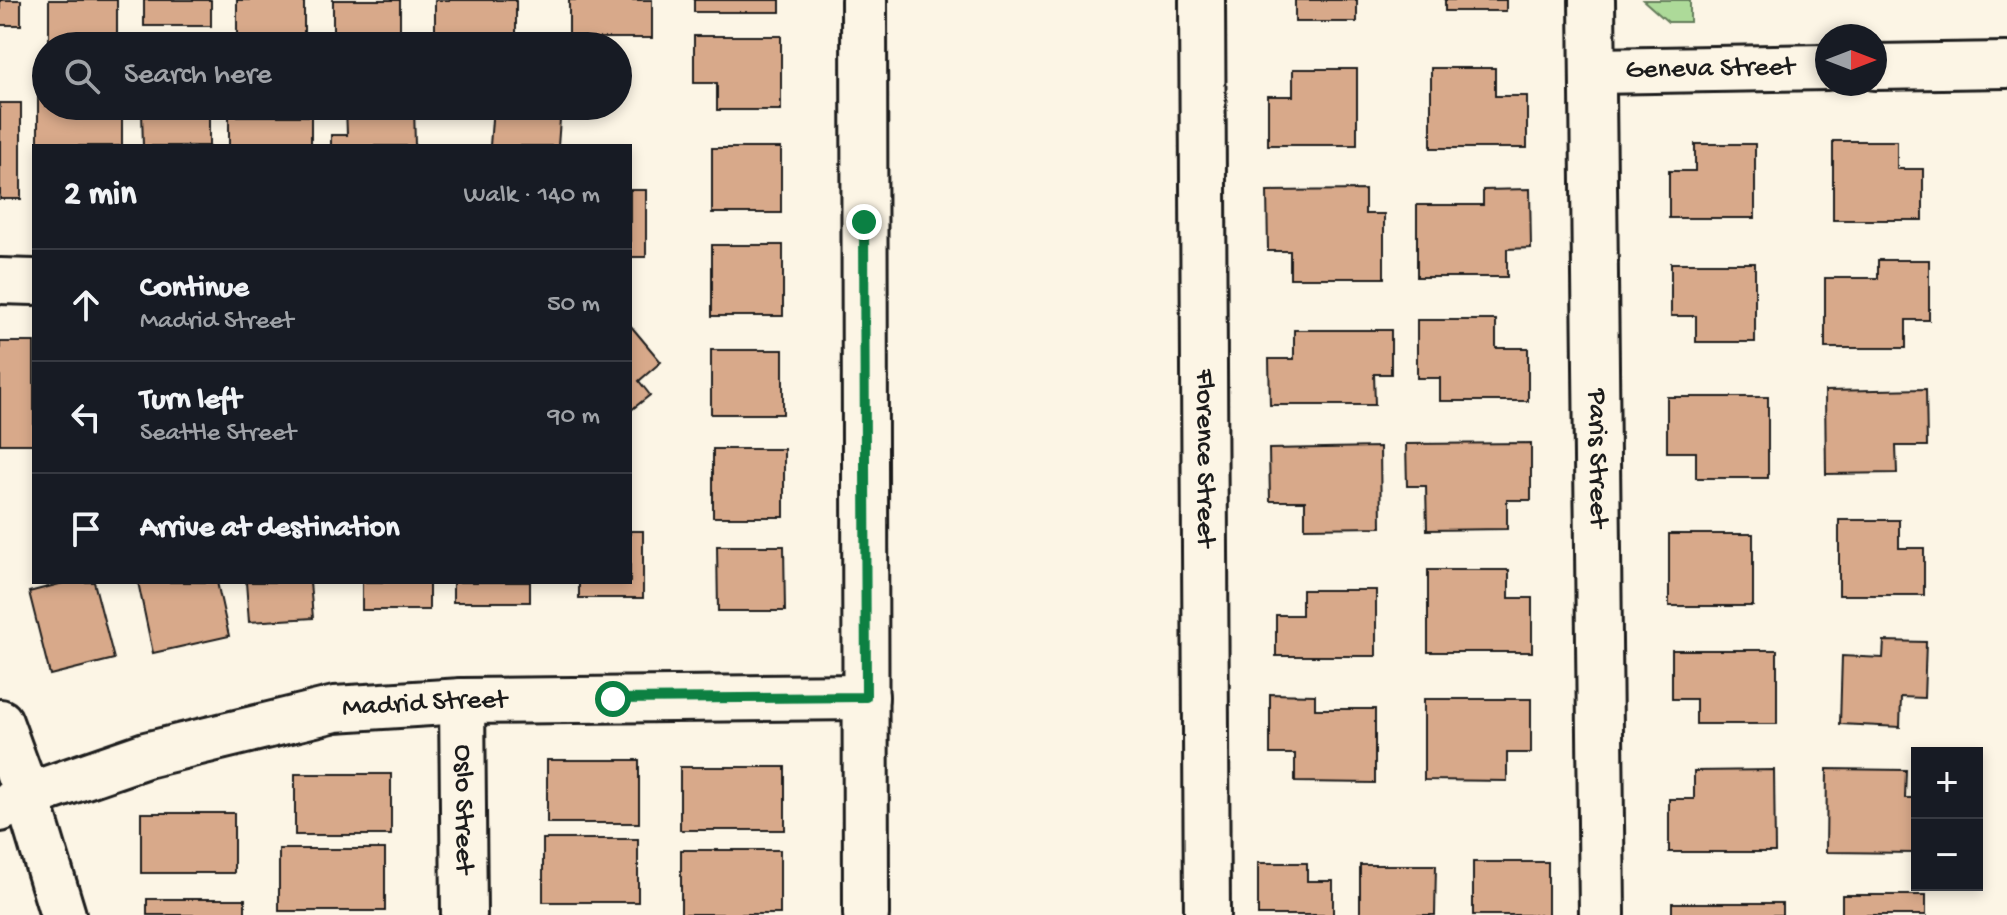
<!DOCTYPE html>
<html lang="en">
<head>
<meta charset="utf-8">
<style>
	:root { --surface:#171b24; --page:#242831; --text:#f1f3f6; --muted:#9ea1a6; --line:#363941 }
	body { margin:0; font-family:"Gochi Hand",sans-serif; background:var(--page); color:var(--text) }
	.controls { position:absolute; right:24px; bottom:24px; display:grid; overflow:hidden; border-radius:0px; box-shadow:0 4px 12px #0003 }
	.controls button { width:72px; height:72px; display:grid; place-items:center; padding:0; border:0; border-bottom:2px solid var(--line); background:var(--surface); color:var(--text); font:40px sans-serif }
	.compass { position:absolute; left:1815px; top:24px; width:72px; height:72px; border-radius:50%; background:var(--surface); box-shadow:0 4px 12px #0003; rotate:90deg }
	.stop { position:absolute; width:24px; height:24px; margin:-18px; border:6px solid #0b8043; border-radius:50%; background:#fff }
	.stop.end { background:#0b8043; border-color:#fff; box-shadow:0 2px 8px #0008 }
	.list { margin:0; padding:0; list-style:none }
	h2 { display:flex; justify-content:space-between; align-items:center; height:104px; margin:0; padding:0 32px; font-size:34px }
	h2 small { font-size:26px; font-weight:400; color:var(--muted) }
	.list li { display:grid; grid-template-columns:52px 1fr auto; gap:24px; align-items:center; box-sizing:border-box; height:112px; padding:0 32px; border-top:2px solid var(--line) }
	.list b { display:block; font-size:30px; white-space:nowrap }
	.list p { margin:0; font-size:26px; white-space:nowrap; color:var(--muted) }
	.list em { font-size:26px; font-style:normal; color:var(--muted) }
	.icon { flex:none; width:44px; height:44px; fill:none; stroke:currentColor; stroke-width:2; stroke-linecap:round; stroke-linejoin:round }
	.map { position:relative; flex:none; width:2007px; height:915px; overflow:hidden }
	.search { position:absolute; background:var(--surface); box-shadow:0 4px 12px #0003; left:32px; top:32px; width:600px; height:88px; display:flex; align-items:center; gap:20px; box-sizing:border-box; padding:0 28px; border-radius:44px; color:var(--muted); font-size:30px }
	.panel { position:absolute; background:var(--surface); box-shadow:0 4px 12px #0003; left:32px; top:144px; width:600px; height:440px; border-radius:0px }
	.map>svg:first-child { display:block }
</style>
</head>
<body>
<div class="map">
<svg width="2007" height="915" viewBox="0 0 2007 915">
	<rect width="100%" height="100%" fill="#fcf5e5"/>
	<filter id="ink" filterUnits="userSpaceOnUse"><feTurbulence type="fractalNoise" baseFrequency=".0125" numOctaves="2"/><feDisplacementMap in="SourceGraphic" scale="16" xChannelSelector="R" yChannelSelector="G"/><feConvolveMatrix kernelMatrix="1 2 1 2 8 2 1 2 1" color-interpolation-filters="sRGB"/></filter>
	<g filter="url(#ink)">
		<path fill="#adda99" stroke="#647b5a" stroke-width="2" d="M 1643,0 L 1690,0 L 1690,22 L 1668,22 Z"/>
		<g fill="#d8a98a" stroke="#1c1c1c" stroke-width="2">
			<rect x="0" y="0" width="21" height="25"/>
			<rect x="49" y="0" width="68" height="43"/>
			<rect x="144" y="0" width="67" height="26"/>
			<rect x="237" y="0" width="67" height="45"/>
			<rect x="333" y="0" width="67" height="46"/>
			<rect x="435" y="0" width="81" height="35"/>
			<rect x="569" y="0" width="83" height="38"/>
			<rect x="694" y="0" width="86" height="12"/>
			<rect x="1295" y="0" width="62" height="22"/>
			<rect x="1445" y="0" width="61" height="11"/>
			<path d="M 694,36 L 781,36 L 781,110 L 717,110 L 717,83 L 694,83 Z"/>
			<path d="M 1431,68 L 1495,68 L 1495,96 L 1527,96 L 1527,148 L 1431,148 Z"/>
			<path d="M 1293,69 L 1357,69 L 1357,145 L 1268,145 L 1268,96 L 1293,96 Z"/>
			<path d="M 38,95 L 46,95 L 46,106 L 122,106 L 122,146 L 38,146 Z"/>
			<rect x="0" y="103" width="21" height="96"/>
			<path d="M 170,106 L 209,106 L 209,146 L 143,146 L 142,112 L 171,112 Z"/>
			<path d="M 346,106 L 414,106 L 415,146 L 331,146 L 331,135 L 347,135 Z"/>
			<path d="M 493,106 L 561,106 L 558,146 L 490,146 Z"/>
			<rect x="229" y="116" width="82" height="30"/>
			<path d="M 1833,141 L 1897,141 L 1897,169 L 1923,169 L 1923,220 L 1833,220 Z"/>
			<path d="M 1695,144 L 1755,144 L 1755,218 L 1669,218 L 1669,171 L 1695,171 Z"/>
			<rect x="712" y="148" width="69" height="65"/>
			<path d="M 1530,189 L 1531,248 L 1507,249 L 1507,277 L 1417,277 L 1417,205 L 1483,205 L 1483,190 Z"/>
			<rect x="630" y="190" width="16" height="67"/>
			<path d="M 1365,190 L 1365,214 L 1384,214 L 1384,278 L 1290,278 L 1290,251 L 1268,251 L 1267,191 Z"/>
			<rect x="712" y="245" width="71" height="71"/>
			<path d="M 1878,260 L 1929,260 L 1929,320 L 1906,320 L 1906,348 L 1825,348 L 1825,278 L 1878,278 Z"/>
			<path d="M 1671,263 L 1755,263 L 1755,342 L 1696,342 L 1696,316 L 1671,316 Z"/>
			<path d="M 1417,320 L 1496,320 L 1496,348 L 1528,348 L 1528,401 L 1440,401 L 1440,378 L 1417,378 Z"/>
			<path d="M 630,325 L 661,362 L 639,381 L 650,395 L 630,411 Z"/>
			<path d="M 1294,330 L 1391,330 L 1391,374 L 1374,374 L 1375,405 L 1270,405 L 1269,359 L 1294,359 Z"/>
			<rect x="0" y="342" width="34" height="102"/>
			<rect x="711" y="350" width="72" height="64"/>
			<path d="M 1926,389 L 1927,446 L 1896,446 L 1897,473 L 1826,474 L 1825,391 Z"/>
			<path d="M 1667,397 L 1768,397 L 1768,478 L 1696,478 L 1696,452 L 1667,452 Z"/>
			<path d="M 1531,443 L 1531,500 L 1507,500 L 1507,529 L 1427,530 L 1426,486 L 1407,486 L 1406,444 Z"/>
			<path d="M 1380,447 L 1381,527 L 1305,528 L 1305,501 L 1270,501 L 1269,449 Z"/>
			<rect x="713" y="449" width="71" height="68"/>
			<path d="M 1839,520 L 1899,520 L 1899,548 L 1924,548 L 1924,595 L 1839,595 Z"/>
			<path d="M 630,531 L 643,531 L 643,598 L 579,598 L 579,582 L 630,582 Z"/>
			<rect x="1669" y="534" width="84" height="72"/>
			<path d="M 717,546 L 784,546 L 785,611 L 718,611 Z"/>
			<path d="M 1428,570 L 1509,570 L 1509,598 L 1532,598 L 1532,652 L 1428,652 Z"/>
			<path d="M 67,582 L 94,582 L 114,659 L 50,675 L 29,592 Z"/>
			<path d="M 138,582 L 217,582 L 229,636 L 153,653 Z"/>
			<path d="M 246,582 L 310,582 L 313,618 L 249,622 Z"/>
			<rect x="362" y="582" width="67" height="28"/>
			<rect x="453" y="582" width="77" height="20"/>
			<path d="M 1302,590 L 1376,590 L 1376,656 L 1276,656 L 1276,615 L 1302,615 Z"/>
			<path d="M 1884,641 L 1926,642 L 1924,698 L 1901,697 L 1900,727 L 1840,724 L 1842,656 L 1883,658 Z"/>
			<path d="M 1672,650 L 1777,650 L 1777,724 L 1696,724 L 1696,699 L 1672,699 Z"/>
			<path d="M 1270,694 L 1315,695 L 1315,709 L 1375,709 L 1375,783 L 1295,782 L 1295,754 L 1270,754 Z"/>
			<path d="M 1424,699 L 1531,699 L 1531,753 L 1507,753 L 1507,781 L 1424,780 Z"/>
			<rect x="547" y="760" width="92" height="63"/>
			<rect x="680" y="767" width="105" height="63"/>
			<path d="M 1827,769 L 1906,770 L 1905,798 L 1917,798 L 1917,853 L 1826,852 Z"/>
			<path d="M 1774,770 L 1775,852 L 1669,852 L 1669,799 L 1694,799 L 1694,771 Z"/>
			<rect x="295" y="774" width="96" height="61"/>
			<rect x="141" y="813" width="93" height="60"/>
			<rect x="543" y="839" width="95" height="63"/>
			<rect x="279" y="849" width="106" height="62"/>
			<rect x="681" y="850" width="99" height="64"/>
			<rect x="1473" y="862" width="75" height="53"/>
			<path d="M 1258,863 L 1307,863 L 1307,881 L 1333,881 L 1333,915 L 1258,915 Z"/>
			<path d="M 1360,865 L 1436,865 L 1435,915 L 1360,915 Z"/>
			<rect x="1842" y="895" width="84" height="20"/>
			<rect x="147" y="899" width="98" height="16"/>
			<rect x="1672" y="903" width="110" height="12"/>
		</g>
		<g fill="none" stroke-linecap="round" stroke-linejoin="round">
			<defs>
				<g id="minor">
					<path d="M 864,0 L 866,915"/>
					<path id="s1" d="M 1202,0 L 1207,915"/>
					<path id="s2" d="M 1592,0 L 1602,915"/>
					<path d="M 1875,67 L 2007,65"/>
					<path id="s3" d="M 1594,71 L 1827,67"/>
					<path d="M 0,281 L 34,282"/>
					<path id="s4" d="M 462,701 L 464,915"/>
					<path d="M 0,722 L 27,796 L 63,915"/>
					<path id="s5" d="M 0,809 L 27,796 L 146,755 L 335,709 L 462,701 L 866,697"/>
				</g>
			</defs>
			<use href="#minor" stroke="#1c1c1c" stroke-width="50"/>
			<use href="#minor" stroke="#fcf5e5" stroke-width="44"/>
		</g>
	</g>
	<g fill="none" stroke-linecap="round" stroke-linejoin="round" filter="url(#ink)">
		<path stroke="#0b8043" stroke-width="10" d="M 613,699 L 866,697 L 864,222"/>
	</g>
	<g text-anchor="middle" dominant-baseline="central" stroke-width="6" stroke-linejoin="round" paint-order="stroke">
		<g font-size="28" fill="#1c1c1c" stroke="#fcf5e5">
			<text stroke="none"><textPath href="#s3" startOffset="116">Geneva Street</textPath></text>
			<text stroke="none"><textPath href="#s1" startOffset="458">Florence Street</textPath></text>
			<text stroke="none"><textPath href="#s2" startOffset="458">Paris Street</textPath></text>
			<text stroke="none"><textPath href="#s5" startOffset="440">Madrid Street</textPath></text>
			<text stroke="none"><textPath href="#s4" startOffset="108">Oslo Street</textPath></text>
		</g>
	</g>
</svg>
<div class="controls">
<button>+</button>
<button>−</button>
</div>
<svg class="compass" viewBox="-18 -18 36 36"><path d="M0-13l5 13h-10z" fill="#e53935"/><path d="M0 13l5-13h-10z" fill="#9ea1a6"/></svg>
<div class="stop" style="left:613px;top:699px"></div>
<div class="stop end" style="left:864px;top:222px"></div>
<div class="search"><svg class="icon" aria-label="search" viewBox="0 0 24 24"><circle cx="10" cy="10" r="6"/><path d="M15 15l6 6"/></svg>Search here</div>
<section class="panel">
<h2>2 min<small>Walk · 140 m</small></h2>
<ul class="list">
<li><svg class="icon" aria-label="ahead" viewBox="0 0 24 24"><path d="M12 20V5M6 11l6-6 6 6"/></svg><div><b>Continue</b><p>Madrid Street</p></div><em>50 m</em></li>
<li><svg class="icon" aria-label="left" viewBox="0 0 24 24"><path d="M17 20v-9H6M10 6l-5 5 5 5"/></svg><div><b>Turn left</b><p>Seattle Street</p></div><em>90 m</em></li>
<li><svg class="icon" aria-label="arrive" viewBox="0 0 24 24"><path d="M6 21V4h12l-3 4 3 4H6"/></svg><div><b>Arrive at destination</b></div></li>
</ul>
</section>
</div>
</body>
</html>
